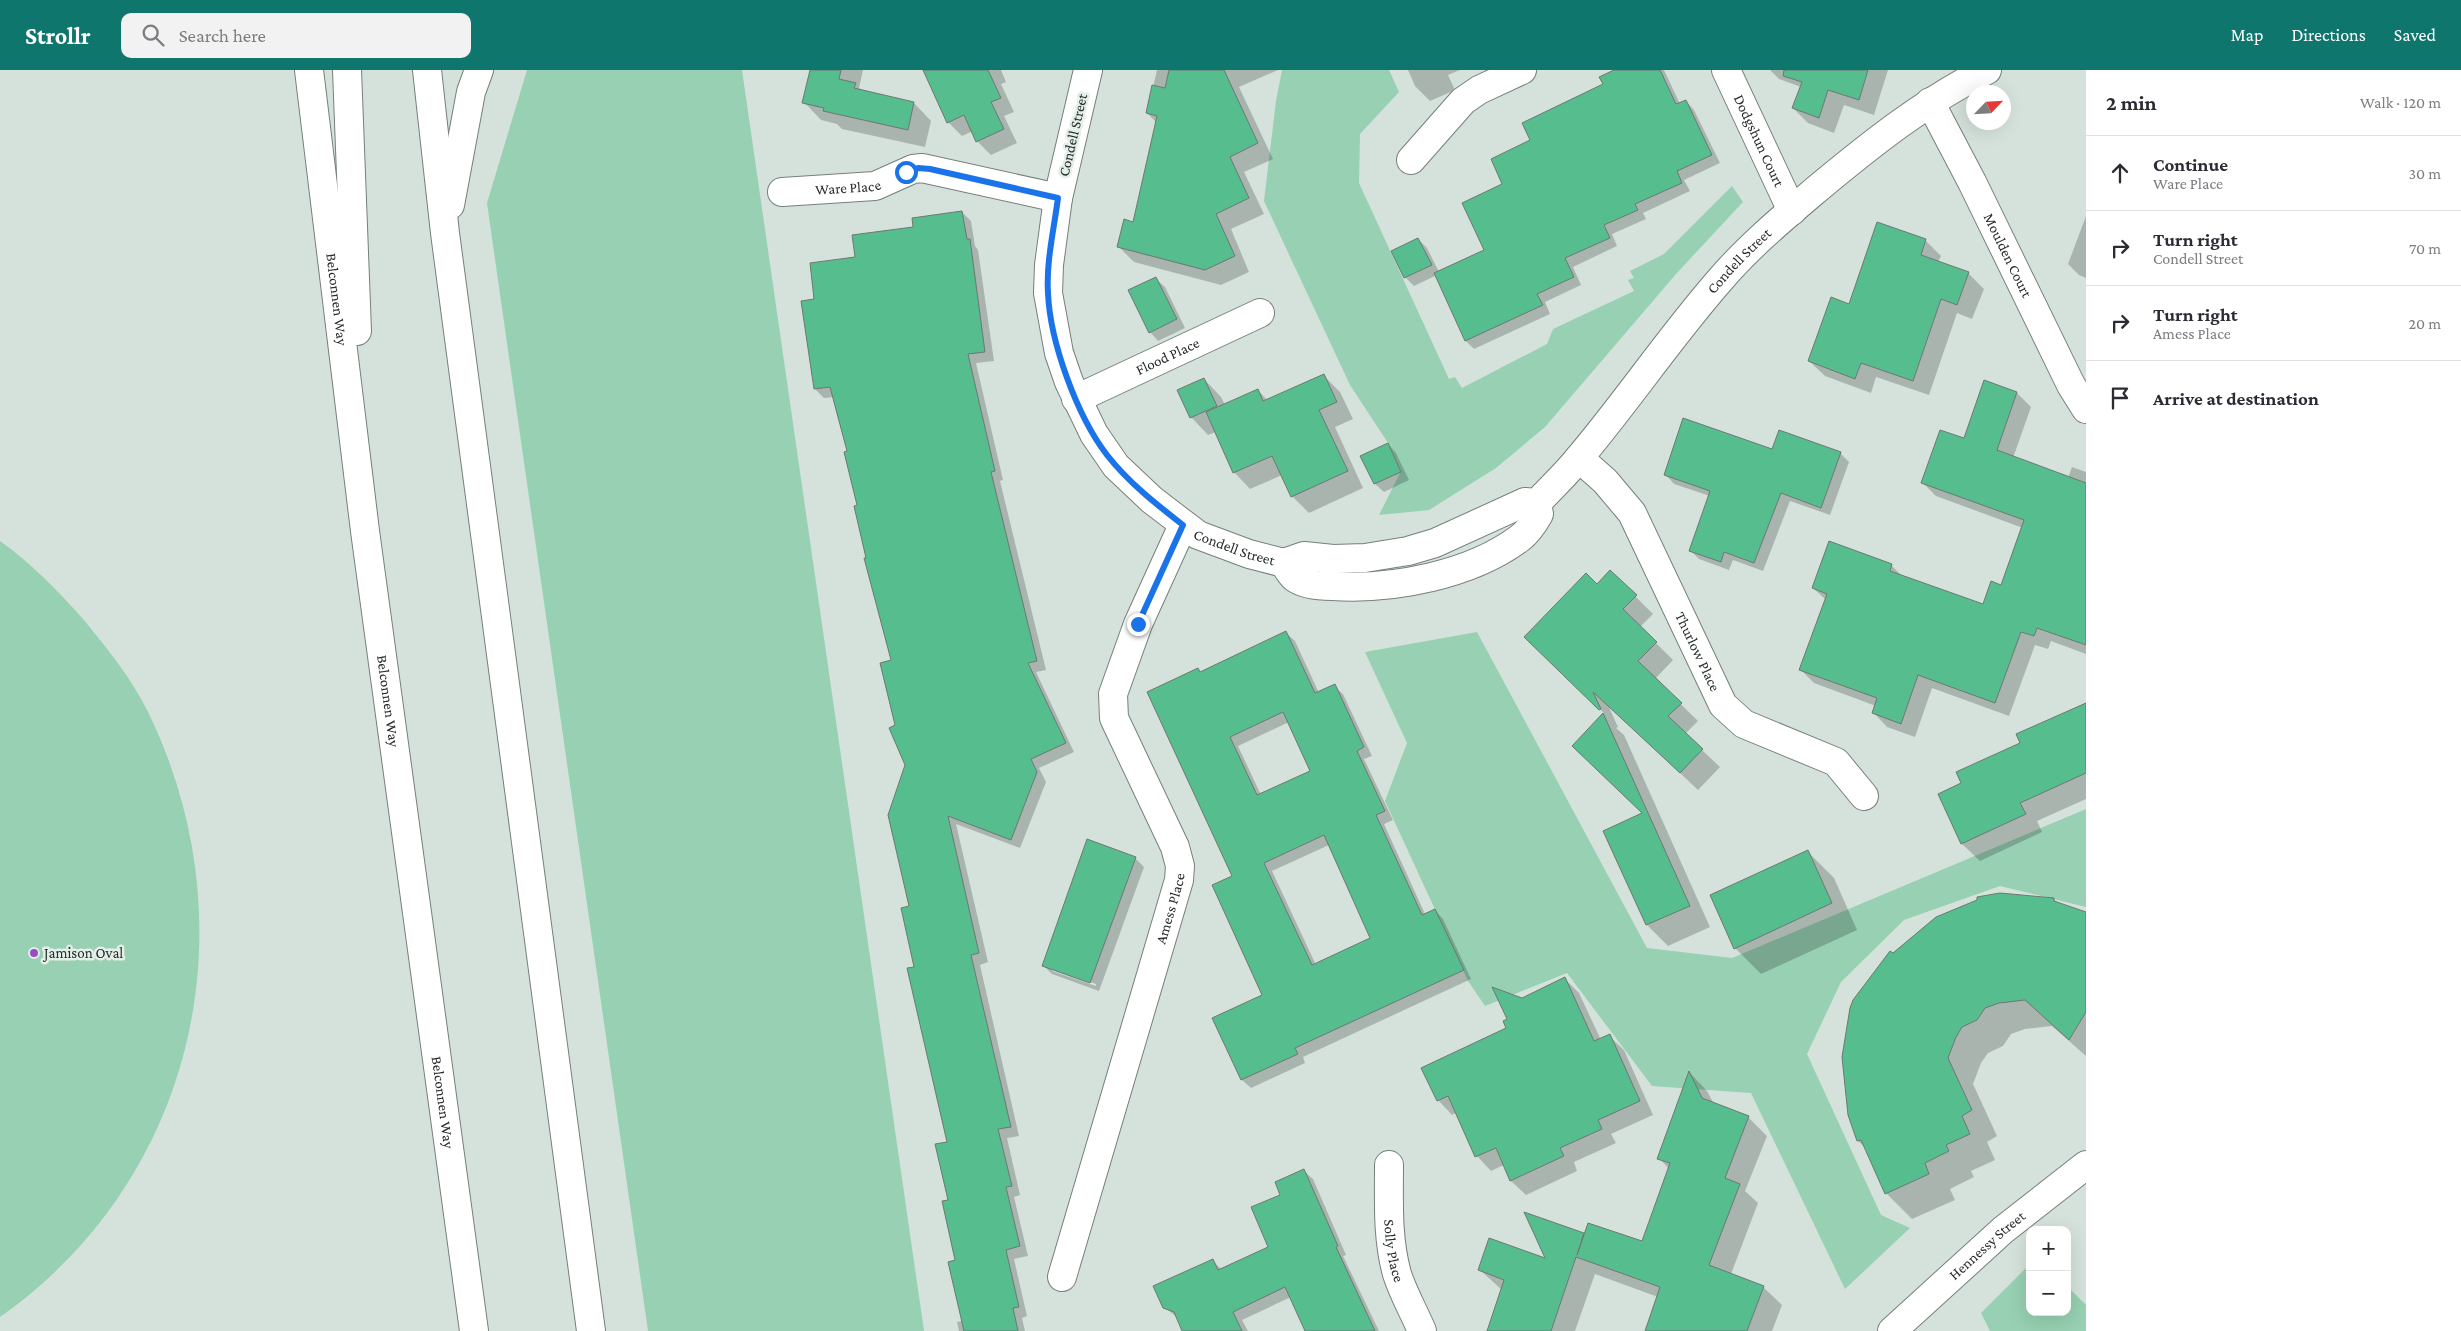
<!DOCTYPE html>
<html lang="en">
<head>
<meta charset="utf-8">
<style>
	:root { --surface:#fff; --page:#f2f2f3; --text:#2b2b33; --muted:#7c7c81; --line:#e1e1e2; --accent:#0f766e }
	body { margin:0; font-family:"Crimson Pro",serif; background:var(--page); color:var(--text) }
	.controls { position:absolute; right:15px; bottom:15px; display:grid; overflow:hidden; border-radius:10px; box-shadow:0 5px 20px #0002 }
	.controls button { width:45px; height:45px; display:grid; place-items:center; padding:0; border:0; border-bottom:1px solid var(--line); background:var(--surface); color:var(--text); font:25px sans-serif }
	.compass { position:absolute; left:1966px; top:15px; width:45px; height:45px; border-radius:50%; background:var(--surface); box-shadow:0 5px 20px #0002; rotate:65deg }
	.stop { position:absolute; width:15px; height:15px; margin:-11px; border:4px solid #1a73e8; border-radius:50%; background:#fff }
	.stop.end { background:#1a73e8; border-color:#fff; box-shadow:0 1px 5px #0008 }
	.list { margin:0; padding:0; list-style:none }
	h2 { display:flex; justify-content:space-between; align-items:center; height:65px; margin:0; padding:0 20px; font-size:21px }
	h2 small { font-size:16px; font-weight:400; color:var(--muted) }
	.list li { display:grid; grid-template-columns:32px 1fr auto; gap:15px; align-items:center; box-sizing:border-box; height:75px; padding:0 20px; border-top:1px solid var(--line) }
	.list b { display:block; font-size:19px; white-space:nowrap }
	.list p { margin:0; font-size:16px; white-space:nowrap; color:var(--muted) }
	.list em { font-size:16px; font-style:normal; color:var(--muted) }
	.icon { flex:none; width:28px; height:28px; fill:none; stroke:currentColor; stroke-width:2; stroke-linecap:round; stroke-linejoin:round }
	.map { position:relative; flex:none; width:2086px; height:1261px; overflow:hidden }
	header { display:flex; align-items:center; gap:30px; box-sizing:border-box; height:70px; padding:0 25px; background:var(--accent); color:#fff }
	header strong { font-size:24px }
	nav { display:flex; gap:28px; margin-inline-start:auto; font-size:18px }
	.search { width:350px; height:45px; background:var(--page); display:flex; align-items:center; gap:12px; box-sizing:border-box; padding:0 18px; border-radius:10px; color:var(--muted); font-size:19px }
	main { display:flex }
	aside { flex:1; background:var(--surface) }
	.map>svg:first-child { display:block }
</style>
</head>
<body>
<header>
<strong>Strollr</strong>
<div class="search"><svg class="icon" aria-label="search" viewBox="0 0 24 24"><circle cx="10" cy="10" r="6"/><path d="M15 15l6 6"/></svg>Search here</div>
<nav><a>Map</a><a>Directions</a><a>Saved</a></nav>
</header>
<main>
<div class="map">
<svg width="2086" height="1261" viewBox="0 0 2086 1261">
	<rect width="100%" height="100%" fill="#d5e2db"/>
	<g fill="#97d0b2">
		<path d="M 527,0 L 742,0 L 924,1261 L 648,1261 L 487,133 Z"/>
		<path d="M 1282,0 L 1389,0 L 1399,22 L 1360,64 L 1359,113 L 1449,309 L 1455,307 L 1462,318 L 1547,274 L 1553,259 L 1634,221 L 1628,210 L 1634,208 L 1630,201 L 1664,184 L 1732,116 L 1743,132 L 1676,204 L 1545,357 L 1496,398 L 1429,440 L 1379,445 L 1401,401 L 1388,373 L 1350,315 L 1264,131 L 1276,31 Z"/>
		<path d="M 0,471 C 31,493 58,521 83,549 C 107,578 132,609 148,642 C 252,855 196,1109 0,1247 Z"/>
		<path d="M 1477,562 L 1647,878 L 1732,888 L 2086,739 L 2086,837 L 2000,816 L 1904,850 L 1841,912 L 1807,984 L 1881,1145 L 1910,1158 L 1845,1219 L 1751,1023 L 1652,1016 L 1567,903 L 1485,936 L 1468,911 L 1385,731 L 1407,673 L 1365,582 Z"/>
		<path d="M 2030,1194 L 2030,1242 L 2067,1242 L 2067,1216 L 2086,1235 L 2086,1261 L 1990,1261 L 1981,1243 Z"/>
	</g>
	<g fill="#0003" fill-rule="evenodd">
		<path d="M 811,0 L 863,0 L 859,18 L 863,22 L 914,33 L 931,51 L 925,77 L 842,59 L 837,54 L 821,50 L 804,32 Z"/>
		<path d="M 924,0 L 1001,0 L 1006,12 L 1001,14 L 1014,42 L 1004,46 L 1017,73 L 991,85 L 977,71 L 973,61 L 962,66 L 948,52 Z"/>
		<path d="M 1157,0 L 1278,0 L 1239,17 L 1273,89 L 1244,102 L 1264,144 L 1231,159 L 1249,202 L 1221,215 L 1134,192 L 1119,177 L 1134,153 L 1157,53 L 1147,43 Z"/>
		<path d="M 1408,0 L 1460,0 L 1448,5 L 1455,20 L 1430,31 L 1415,16 Z"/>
		<path d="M 1617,0 L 1664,0 L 1680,34 L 1686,31 L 1694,40 L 1720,93 L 1684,110 L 1690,121 L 1643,143 L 1646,149 L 1612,164 L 1617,176 L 1573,197 L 1581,215 L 1545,232 L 1550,244 L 1474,279 L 1466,271 L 1437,205 L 1414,216 L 1405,207 L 1418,169 L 1427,178 L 1439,202 L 1486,180 L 1504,114 L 1531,71 L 1605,15 Z"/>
		<path d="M 1770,0 L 1888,0 L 1874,45 L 1844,35 L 1834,63 L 1808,53 L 1793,38 L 1801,17 L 1779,9 Z"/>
		<path d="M 962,142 L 971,151 L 975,176 L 978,180 L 994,291 L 976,293 L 1003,410 L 1000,411 L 1046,600 L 1036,602 L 1074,682 L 1039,698 L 1046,712 L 1020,778 L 956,754 L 988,892 L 980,895 L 1019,1066 L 1007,1068 L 1020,1125 L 1014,1127 L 1028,1186 L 1014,1189 L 1027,1246 L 1022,1248 L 1025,1261 L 959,1261 L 957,1252 L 963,1251 L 950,1131 L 948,1073 L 916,898 L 910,837 L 907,695 L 897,656 L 893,591 L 868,488 L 848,382 L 834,327 L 824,328 L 815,319 L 816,230 L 856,188 L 915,158 Z"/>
		<path d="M 2086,146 L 2086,208 L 2079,205 L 2068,194 Z"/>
		<path d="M 1925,170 L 1941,186 L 1938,192 L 1968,203 L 1984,219 L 1972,249 L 1957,243 L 1929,325 L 1876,307 L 1871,323 L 1825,306 L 1809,291 L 1850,235 Z"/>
		<path d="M 1156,209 L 1165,217 L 1185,258 L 1158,271 L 1150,262 Z"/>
		<path d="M 1324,306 L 1340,322 L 1353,349 L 1335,357 L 1363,418 L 1309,443 L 1292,426 L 1282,405 L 1250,419 L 1234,402 L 1216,362 L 1208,365 L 1191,347 L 1204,309 L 1221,327 L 1225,335 L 1258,320 L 1268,331 Z"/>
		<path d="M 1985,311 L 2017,323 L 2031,337 L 2013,388 L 2068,408 L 2072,397 L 2086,402 L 2086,584 L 2051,571 L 2048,579 L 2035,575 L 2009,646 L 1932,618 L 1915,667 L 1887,657 L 1874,643 L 1876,636 L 1814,613 L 1800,599 L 1826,530 L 1813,518 L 1891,495 L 1903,507 L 1983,536 L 2002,517 L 2023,458 L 1936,426 L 1922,412 L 1964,370 Z"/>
		<path d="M 1388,374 L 1396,383 L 1409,410 L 1384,422 L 1375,414 Z"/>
		<path d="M 1773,381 L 1840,383 L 1849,392 L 1830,445 L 1790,431 L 1763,501 L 1733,490 L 1729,500 L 1699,489 L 1690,480 L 1710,426 L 1674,414 L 1666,405 Z"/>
		<path d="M 1610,501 L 1653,544 L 1640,557 L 1673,590 L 1655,609 L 1698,651 L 1685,664 L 1720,697 L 1698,720 L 1608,635 L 1618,657 L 1616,658 L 1624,665 L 1710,857 L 1668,876 L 1647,855 L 1605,761 L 1644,744 L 1573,676 L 1604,643 L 1526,567 L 1597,516 Z"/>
		<path d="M 1286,563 L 1295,571 L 1319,623 L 1334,616 L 1343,624 L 1372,686 L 1364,689 L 1393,750 L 1384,754 L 1425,844 L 1435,840 L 1443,849 L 1471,909 L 1303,987 L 1305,993 L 1251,1018 L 1242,1010 L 1214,949 L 1264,926 L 1234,807 L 1197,599 L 1201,603 ZM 1289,652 L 1311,701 L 1261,725 L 1238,676 ZM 1329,775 L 1372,869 L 1316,895 L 1272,801 Z"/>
		<path d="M 2086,635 L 2086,729 L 2037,751 L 2042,762 L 1980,791 L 1962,774 L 1939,724 L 1963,713 L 2021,673 Z"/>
		<path d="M 1808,782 L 1834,808 L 1857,860 L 1761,904 L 1735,878 Z"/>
		<path d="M 1135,788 L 1144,797 L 1099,921 L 1052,904 L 1044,896 ZM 1052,898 L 1096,914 L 1096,916 L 1052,901 Z"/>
		<path d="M 2054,829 L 2058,834 L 2086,844 L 2086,986 L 2052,956 L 2025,959 L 2011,964 L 2003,976 L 1988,983 L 1981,993 L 1973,1014 L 1997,1066 L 1987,1072 L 1995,1090 L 1971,1101 L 1974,1107 L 1950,1119 L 1955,1130 L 1912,1149 L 1886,1123 L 1867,1079 L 1858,1071 L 1893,885 Z"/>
		<path d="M 1565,909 L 1579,923 L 1601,970 L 1609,966 L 1624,980 L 1653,1045 L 1611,1064 L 1616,1073 L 1574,1092 L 1577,1101 L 1526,1125 L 1511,1111 L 1504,1095 L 1491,1101 L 1477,1086 L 1457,1042 L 1452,1045 L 1438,1030 L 1508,959 L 1509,950 L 1522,929 Z"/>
		<path d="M 1690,1003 L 1707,1021 L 1714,1034 L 1748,1047 L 1767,1066 L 1745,1121 L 1758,1133 L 1731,1204 L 1763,1217 L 1782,1235 L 1772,1261 L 1647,1261 L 1658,1227 L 1595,1204 L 1575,1261 L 1488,1261 L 1502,1220 L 1480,1200 L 1547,1191 L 1526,1144 L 1585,1165 L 1642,1173 L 1669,1099 L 1659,1088 Z"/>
		<path d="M 1304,1101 L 1313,1109 L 1346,1185 L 1343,1186 L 1379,1261 L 1306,1261 L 1291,1227 L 1242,1250 L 1248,1261 L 1186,1261 L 1178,1248 L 1164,1237 L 1212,1190 L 1221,1199 L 1270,1177 L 1282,1125 Z"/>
	</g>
	<g fill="#55bd8e" stroke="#6d7872" fill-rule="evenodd">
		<path d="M 810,0 L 841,0 L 839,9 L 856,13 L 854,18 L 914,32 L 908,60 L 823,41 L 824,38 L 802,33 Z"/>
		<path d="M 923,0 L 988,0 L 1001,28 L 991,32 L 1004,59 L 976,72 L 964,45 L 947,53 Z"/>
		<path d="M 1169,0 L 1224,0 L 1258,73 L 1230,87 L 1249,128 L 1216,144 L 1235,186 L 1205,200 L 1117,177 L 1124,149 L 1133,152 L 1157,46 L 1146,43 L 1152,15 L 1165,18 Z"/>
		<path d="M 1614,0 L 1660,0 L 1676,34 L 1686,30 L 1712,85 L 1677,101 L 1682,113 L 1635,134 L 1638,140 L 1604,155 L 1610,168 L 1565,188 L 1574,207 L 1537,224 L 1543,235 L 1465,271 L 1434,203 L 1484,180 L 1462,133 L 1502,114 L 1491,89 L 1530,70 L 1522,53 L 1603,14 L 1599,7 Z"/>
		<path d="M 1784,0 L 1868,0 L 1859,30 L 1828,20 L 1819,48 L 1792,38 L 1802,12 L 1783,6 Z"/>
		<path d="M 962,141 L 967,169 L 970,169 L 985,282 L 968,284 L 995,401 L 991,402 L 1037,591 L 1028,593 L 1066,673 L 1031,689 L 1037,702 L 1011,770 L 948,746 L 979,883 L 971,885 L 1011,1057 L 998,1059 L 1012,1116 L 1006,1117 L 1020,1176 L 1006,1180 L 1019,1237 L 1013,1238 L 1018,1261 L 964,1261 L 948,1192 L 955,1190 L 942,1131 L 948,1130 L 935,1074 L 947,1072 L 907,898 L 914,897 L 901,838 L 909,836 L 888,745 L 905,695 L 889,658 L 895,655 L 880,593 L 891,590 L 864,488 L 866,488 L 854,436 L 857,435 L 844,382 L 847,381 L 830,317 L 814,319 L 801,231 L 814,229 L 810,193 L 855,187 L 852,165 L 913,157 L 912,148 Z"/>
		<path d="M 1877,152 L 1926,169 L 1921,185 L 1969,202 L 1957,235 L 1941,229 L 1913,311 L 1861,293 L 1855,309 L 1808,291 L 1831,227 L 1849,234 Z"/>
		<path d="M 1418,168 L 1432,195 L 1404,208 L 1391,181 Z"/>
		<path d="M 1156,207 L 1177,249 L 1149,263 L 1128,220 Z"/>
		<path d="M 1324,304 L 1337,332 L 1319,340 L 1348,401 L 1291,427 L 1272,386 L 1233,403 L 1206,342 L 1258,319 L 1263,331 Z"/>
		<path d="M 1204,308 L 1217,336 L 1190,348 L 1177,320 Z"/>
		<path d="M 1984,310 L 2017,322 L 1997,380 L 2086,413 L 2086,575 L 2037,558 L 2034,566 L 2021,562 L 1995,633 L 1918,605 L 1901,654 L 1872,643 L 1877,628 L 1799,600 L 1827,524 L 1812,518 L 1829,471 L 1892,494 L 1890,501 L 1983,534 L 1991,511 L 2001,515 L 2024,450 L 1921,413 L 1940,360 L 1964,368 Z"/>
		<path d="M 1683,348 L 1772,379 L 1779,360 L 1841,382 L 1821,438 L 1781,423 L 1754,493 L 1724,482 L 1721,492 L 1689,481 L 1710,421 L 1664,405 Z"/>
		<path d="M 1388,373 L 1401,402 L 1374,414 L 1360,386 Z"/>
		<path d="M 1610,500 L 1637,525 L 1623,539 L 1657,572 L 1638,591 L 1682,633 L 1668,646 L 1703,679 L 1680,703 L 1593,622 L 1601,639 L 1599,640 L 1524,567 L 1586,503 L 1597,514 Z"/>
		<path d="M 1286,561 L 1315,623 L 1335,614 L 1364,677 L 1357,681 L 1385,741 L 1376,745 L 1422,845 L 1435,839 L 1464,900 L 1295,978 L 1298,984 L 1241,1010 L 1212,948 L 1262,925 L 1212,815 L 1232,806 L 1147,622 L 1198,598 L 1200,602 ZM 1283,642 L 1310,701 L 1257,725 L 1230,667 ZM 1324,765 L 1370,868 L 1312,895 L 1264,793 Z"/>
		<path d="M 2086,633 L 2086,703 L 2020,733 L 2026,744 L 1961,774 L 1938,724 L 1961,713 L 1956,702 L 2020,673 L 2016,664 Z"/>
		<path d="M 1603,643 L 1690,836 L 1646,855 L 1603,761 L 1642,743 L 1572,676 Z"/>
		<path d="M 1087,769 L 1136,787 L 1090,913 L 1042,896 Z"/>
		<path d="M 1808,780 L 1832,833 L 1734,879 L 1710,825 Z"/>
		<path d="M 2000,823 L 2054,828 L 2054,831 L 2086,842 L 2086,942 L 2069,970 L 2025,930 L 1999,933 L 1985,938 L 1977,950 L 1962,957 L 1956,967 L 1948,988 L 1972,1040 L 1962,1046 L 1970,1064 L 1946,1075 L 1949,1081 L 1925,1093 L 1929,1104 L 1885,1124 L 1861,1070 L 1857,1071 L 1848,1045 L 1842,987 L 1850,938 L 1853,930 L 1890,881 L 1893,883 L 1936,847 L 1977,830 L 1977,827 Z"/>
		<path d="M 1565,907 L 1594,971 L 1610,964 L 1640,1031 L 1598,1050 L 1602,1059 L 1560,1078 L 1564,1086 L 1510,1111 L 1496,1078 L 1475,1087 L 1448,1026 L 1437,1031 L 1421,998 L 1506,958 L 1503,951 L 1507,949 L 1492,917 L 1522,928 Z"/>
		<path d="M 1689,1001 L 1702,1028 L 1749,1046 L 1725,1108 L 1740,1114 L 1709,1195 L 1764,1216 L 1747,1261 L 1645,1261 L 1660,1217 L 1576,1187 L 1551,1261 L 1487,1261 L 1504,1210 L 1478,1200 L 1489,1168 L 1545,1188 L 1524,1142 L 1584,1163 L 1577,1185 L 1588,1153 L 1642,1171 L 1670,1093 L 1657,1089 Z"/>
		<path d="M 1304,1099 L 1338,1176 L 1336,1177 L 1375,1261 L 1305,1261 L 1285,1217 L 1233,1242 L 1242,1261 L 1182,1261 L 1174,1242 L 1163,1238 L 1153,1216 L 1213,1189 L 1218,1200 L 1268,1177 L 1251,1137 L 1280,1125 L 1275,1112 Z"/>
	</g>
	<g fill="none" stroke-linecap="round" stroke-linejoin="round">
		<defs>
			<g id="minor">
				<path id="s1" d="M 1088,0 L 1058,128 L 1049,195 L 1048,223 L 1059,283 L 1069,312 L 1094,364 L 1116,396 L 1152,430 L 1198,465 L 1249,484 L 1284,493 L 1304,486 L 1333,489 L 1365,488 L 1408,481 L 1435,473 L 1525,432 L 1537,433 C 1551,418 1566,404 1579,388 C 1628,330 1670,267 1720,210 C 1748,177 1784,147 1817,119 C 1871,74 1924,32 1987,0"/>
				<path id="s2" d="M 1726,0 L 1792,141"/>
				<path id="s3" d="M 1930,32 L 1972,112 L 2071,315 L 2086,339"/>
				<path d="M 1411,90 L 1463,31 L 1479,20 L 1522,0"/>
				<path id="s4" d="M 782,122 L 875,116 L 913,99 L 922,98 L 1058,128"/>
				<path id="s5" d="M 1076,329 L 1260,243"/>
				<path id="s6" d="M 1579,388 L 1605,411 L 1632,443 L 1723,635 L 1744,654 L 1836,692 L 1864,726"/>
				<path d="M 1284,493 C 1287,498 1290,504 1295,508 C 1305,515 1320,516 1332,516 C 1392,520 1471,505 1520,468 C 1528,462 1534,453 1539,444 L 1537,433"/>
				<path id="s7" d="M 1389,1095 C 1389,1131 1387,1168 1397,1204 C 1403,1223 1414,1242 1422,1261"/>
				<path id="s8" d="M 1062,1207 L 1179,810 L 1180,796 L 1175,777 L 1114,648 L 1113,624 L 1138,554 L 1183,455"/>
			</g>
			<g id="tertiary">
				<path id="s9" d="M 1892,1261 L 2003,1160 L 2086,1095"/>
			</g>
			<g id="primary">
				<path id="s10" d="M 309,0 L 365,461 L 474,1261"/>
				<path d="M 347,0 L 357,261"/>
				<path d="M 427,0 L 445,163 L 591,1261"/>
				<path d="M 450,135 L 471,22 L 479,0"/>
			</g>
		</defs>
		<use href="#minor" stroke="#75807a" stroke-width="30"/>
		<use href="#tertiary" stroke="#75807a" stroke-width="30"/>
		<use href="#primary" stroke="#75807a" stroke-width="30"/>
		<use href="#minor" stroke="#fff" stroke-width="28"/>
		<use href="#tertiary" stroke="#fff" stroke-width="28"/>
		<use href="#primary" stroke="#fff" stroke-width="28"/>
	</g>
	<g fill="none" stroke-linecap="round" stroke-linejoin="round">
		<path stroke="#1a73e8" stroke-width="6" d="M 906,102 L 918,98 L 930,99 L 1058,128 C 1054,159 1046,192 1048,223 C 1050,272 1077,346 1107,385 C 1128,412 1156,434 1183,455 L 1138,554"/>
	</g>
	<circle fill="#984ec1" stroke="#e3efe8" stroke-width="2" cx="34" cy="883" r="5"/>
	<g text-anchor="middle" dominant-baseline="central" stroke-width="5" stroke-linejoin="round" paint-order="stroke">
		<g font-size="15" fill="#282d2a" stroke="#e3efe8">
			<text transform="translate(1073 65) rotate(-77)">Condell Street</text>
			<text stroke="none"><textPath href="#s2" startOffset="78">Dodgshun Court</textPath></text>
			<text stroke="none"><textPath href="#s4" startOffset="66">Ware Place</textPath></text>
			<text stroke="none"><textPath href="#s3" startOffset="172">Moulden Court</textPath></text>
			<text stroke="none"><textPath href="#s1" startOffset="1194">Condell Street</textPath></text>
			<text stroke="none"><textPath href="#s10" startOffset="231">Belconnen Way</textPath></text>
			<text stroke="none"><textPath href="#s5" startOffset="101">Flood Place</textPath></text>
			<text stroke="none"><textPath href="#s1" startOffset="561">Condell Street</textPath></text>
			<text stroke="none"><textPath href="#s6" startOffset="230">Thurlow Place</textPath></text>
			<text stroke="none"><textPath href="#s10" startOffset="636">Belconnen Way</textPath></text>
			<text stroke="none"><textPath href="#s8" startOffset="384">Amess Place</textPath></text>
			<text stroke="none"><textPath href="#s10" startOffset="1041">Belconnen Way</textPath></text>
			<text stroke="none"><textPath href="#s9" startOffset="128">Hennessy Street</textPath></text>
			<text stroke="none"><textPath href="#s7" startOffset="86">Solly Place</textPath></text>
		</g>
		<g font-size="15" fill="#282d2a" stroke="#e3efe8" text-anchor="start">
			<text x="44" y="883">Jamison Oval</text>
		</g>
	</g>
</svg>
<div class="controls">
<button>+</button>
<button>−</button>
</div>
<svg class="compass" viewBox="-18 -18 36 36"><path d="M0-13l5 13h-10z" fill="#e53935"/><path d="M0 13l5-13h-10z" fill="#7c7c81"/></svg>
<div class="stop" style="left:906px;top:102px"></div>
<div class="stop end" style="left:1138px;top:554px"></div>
</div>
<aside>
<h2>2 min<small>Walk · 120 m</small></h2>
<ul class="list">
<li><svg class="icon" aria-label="ahead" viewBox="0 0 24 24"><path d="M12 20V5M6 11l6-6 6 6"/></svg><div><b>Continue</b><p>Ware Place</p></div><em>30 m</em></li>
<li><svg class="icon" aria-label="right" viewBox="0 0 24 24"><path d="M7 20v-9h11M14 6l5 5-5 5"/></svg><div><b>Turn right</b><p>Condell Street</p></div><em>70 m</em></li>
<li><svg class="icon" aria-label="right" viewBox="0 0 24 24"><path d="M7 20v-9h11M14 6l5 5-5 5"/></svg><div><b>Turn right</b><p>Amess Place</p></div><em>20 m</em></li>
<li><svg class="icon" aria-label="arrive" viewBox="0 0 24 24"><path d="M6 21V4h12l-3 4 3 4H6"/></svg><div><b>Arrive at destination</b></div></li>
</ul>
</aside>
</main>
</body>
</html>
